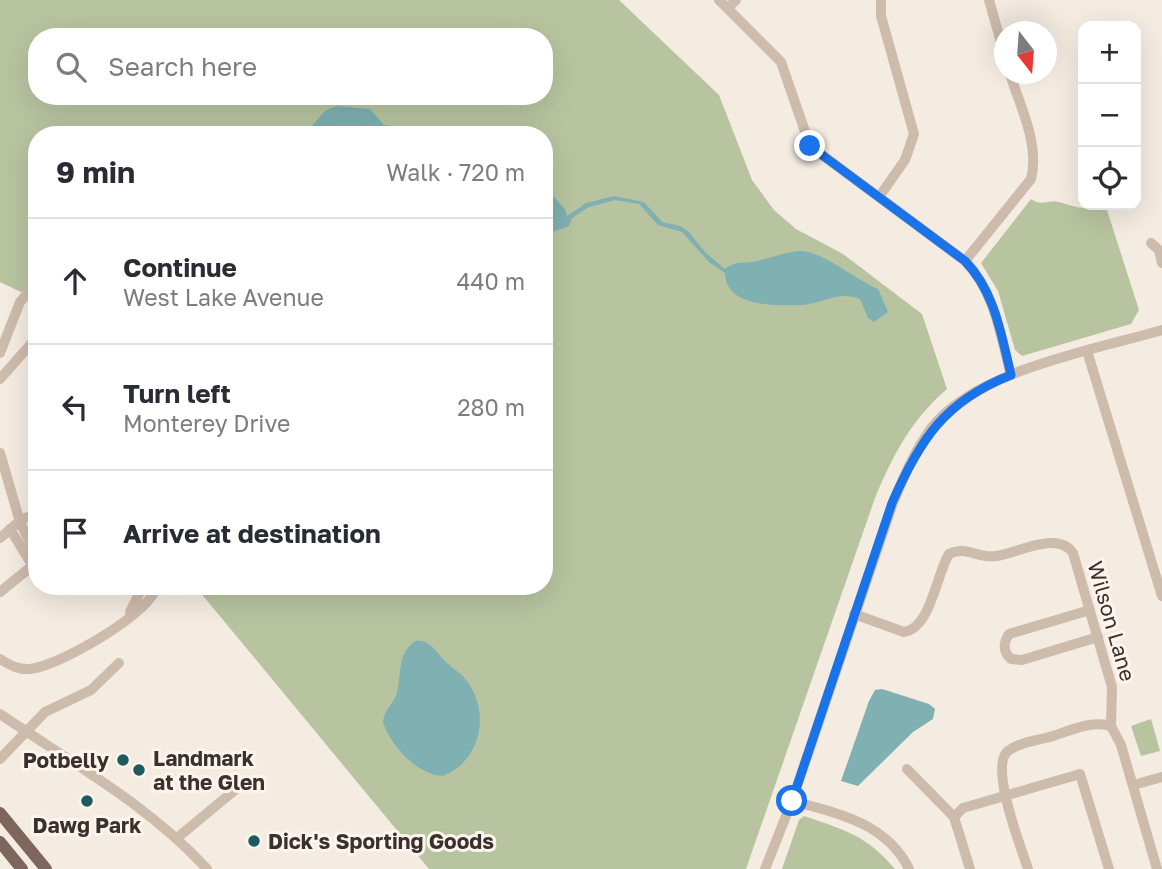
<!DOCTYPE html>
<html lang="en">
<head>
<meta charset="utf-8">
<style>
	:root { --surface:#fff; --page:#f7f7f7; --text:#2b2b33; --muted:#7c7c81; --line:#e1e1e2 }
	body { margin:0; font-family:"Golos Text",sans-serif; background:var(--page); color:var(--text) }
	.controls { position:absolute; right:21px; top:21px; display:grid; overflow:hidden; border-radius:14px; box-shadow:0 7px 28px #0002 }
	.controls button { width:63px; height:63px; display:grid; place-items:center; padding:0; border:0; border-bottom:2px solid var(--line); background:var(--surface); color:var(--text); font:35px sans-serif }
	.compass { position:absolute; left:994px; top:21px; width:63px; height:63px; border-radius:50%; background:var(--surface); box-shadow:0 7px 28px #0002; rotate:163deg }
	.stop { position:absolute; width:21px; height:21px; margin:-16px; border:5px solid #1a73e8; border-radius:50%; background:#fff }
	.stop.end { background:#1a73e8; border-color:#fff; box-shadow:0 2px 7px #0008 }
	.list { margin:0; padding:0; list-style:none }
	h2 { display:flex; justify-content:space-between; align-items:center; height:91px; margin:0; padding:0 28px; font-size:30px }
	h2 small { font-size:23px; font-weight:400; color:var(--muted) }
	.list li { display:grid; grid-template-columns:46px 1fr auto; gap:21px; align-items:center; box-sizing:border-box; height:126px; padding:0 28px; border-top:2px solid var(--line) }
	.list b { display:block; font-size:26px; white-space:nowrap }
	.list p { margin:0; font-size:23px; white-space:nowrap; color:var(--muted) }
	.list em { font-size:23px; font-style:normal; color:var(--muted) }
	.icon { flex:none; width:38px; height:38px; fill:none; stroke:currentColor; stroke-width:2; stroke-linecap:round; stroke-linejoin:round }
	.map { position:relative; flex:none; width:1162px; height:869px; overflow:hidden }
	.search { position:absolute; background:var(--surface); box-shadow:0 7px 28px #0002; left:28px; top:28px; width:525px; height:77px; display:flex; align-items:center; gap:18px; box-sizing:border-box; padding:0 24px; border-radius:28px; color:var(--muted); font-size:26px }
	.panel { position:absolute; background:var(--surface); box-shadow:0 7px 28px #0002; left:28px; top:126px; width:525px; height:469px; border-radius:28px }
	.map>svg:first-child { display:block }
</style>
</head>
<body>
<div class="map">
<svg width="1162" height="869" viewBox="0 0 1162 869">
	<rect width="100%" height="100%" fill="#f4ebe1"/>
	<g fill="#b8c4a0" fill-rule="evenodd">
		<path d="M 0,0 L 619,0 L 719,95 L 752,180 L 774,210 L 796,229 L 843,254 L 922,314 L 947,389 C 911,420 893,455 875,498 L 746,869 L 429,869 L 195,586 L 544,586 L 544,135 L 37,135 L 37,291 L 21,292 L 0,282 ZM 37,37 L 544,37 L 544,96 L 37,96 Z"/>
		<path d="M 1031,199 C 1042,207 1049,199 1059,202 C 1083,209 1080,209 1106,207 L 1139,310 L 1131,324 L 1022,356 L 1015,350 L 998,291 L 981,263 Z"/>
		<path d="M 1151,719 L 1160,751 L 1141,756 L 1131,726 Z"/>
		<path d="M 804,816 C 845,830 866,835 895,869 L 782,869 L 799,820 Z"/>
	</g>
	<g fill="#7fb0b2">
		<path d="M 336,106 L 370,109 L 384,125 L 401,127 L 416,135 L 304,135 L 325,111 Z"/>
		<path d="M 544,186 L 565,209 L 567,216 L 586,203 L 614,196 L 644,202 L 662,222 L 680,226 L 689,232 L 705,252 L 725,269 C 738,259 745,265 761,260 C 773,257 786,252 799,251 C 822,250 855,280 878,289 L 888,312 L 874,322 L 868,318 L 860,299 C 839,290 823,304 801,305 C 776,306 725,307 725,273 L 709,262 L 682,232 L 658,225 L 639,204 L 615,200 L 589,207 L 572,218 L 569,226 L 549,233 L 544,228 Z"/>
		<path d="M 415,641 C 430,639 436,652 445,661 C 453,669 463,674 469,684 C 490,716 480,761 443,776 C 417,775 390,745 383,722 C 384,709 394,704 397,692 C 402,673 397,654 415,641 Z"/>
		<path d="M 882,689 L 929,704 L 935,709 L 933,719 L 913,732 L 858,786 L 841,781 L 869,701 L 875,690 Z"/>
	</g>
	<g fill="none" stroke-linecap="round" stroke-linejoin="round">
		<g stroke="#cdbbac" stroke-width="10">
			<path d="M 719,0 L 781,62 L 810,146 L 965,261 C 995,292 1000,334 1011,375"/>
			<path d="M 989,0 L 1004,53"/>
			<path d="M 728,8 L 736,0"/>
			<path d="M 879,197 L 905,160 L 914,134 L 881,16 L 881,0"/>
			<path d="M 1151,243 L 1159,250 L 1162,263"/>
			<path d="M 965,261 L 1031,179 C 1040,145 1020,106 1010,74"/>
			<path d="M 1087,351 L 1162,596"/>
			<path d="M 0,353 L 20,302 L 26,295 L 37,294"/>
			<path d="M 0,379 L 37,337"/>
			<path d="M 0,453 L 20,522 L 37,557"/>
			<path d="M 10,529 L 32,565"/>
			<path d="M 0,538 L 22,519 L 37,514"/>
			<path d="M 0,592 L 37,562"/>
			<path d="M 1090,610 L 1009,634 C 1003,643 1003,652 1011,659 L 1022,660 L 1098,637"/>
			<path d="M 130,612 L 143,586"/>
			<path d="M 854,614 L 904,632 C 931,628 936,575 949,554 C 966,545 978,559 996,556 C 1018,553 1058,530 1073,553 L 1112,687 L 1111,726"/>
			<path d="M 0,659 C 10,665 18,670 30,669 C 57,667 154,612 156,586"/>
			<path d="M 0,714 C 72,763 147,804 207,869"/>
			<path d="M 1111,726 L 1121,745 L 1157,869"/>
			<path d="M 0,759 L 45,712 L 91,690 L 119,663"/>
			<path d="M 907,769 L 954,817 L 970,869"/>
			<path d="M 1133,785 L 1162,777"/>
			<path d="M 792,801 C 837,813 887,823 909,869"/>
			<path d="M 954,817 L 963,808 L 1080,774 L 1109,869"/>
			<path d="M 177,838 L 247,780"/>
			<path d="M 765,869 L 792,801 L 893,503 C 904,476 915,450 932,427 C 977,370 1094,350 1162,330"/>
			<path d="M 1028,869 C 1021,847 989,766 1008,751 C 1019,742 1040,740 1053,736 C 1071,730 1093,720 1111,726"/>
		</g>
		<g stroke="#7d675c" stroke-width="12">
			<path d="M 0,813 L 46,869"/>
			<path d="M 0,842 L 22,869"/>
		</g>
	</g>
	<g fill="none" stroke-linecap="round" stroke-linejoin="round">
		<path stroke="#1a73e8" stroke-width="9" d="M 792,801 L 892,503 C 920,439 945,401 1011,375 C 1001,334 995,292 965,261 L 810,146"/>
	</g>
	<g fill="#1f5a5e" stroke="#fbf5ee" stroke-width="2.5">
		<circle cx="123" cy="760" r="7"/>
		<circle cx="139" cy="770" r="7"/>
		<circle cx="87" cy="801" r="7"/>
		<circle cx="254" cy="841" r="7"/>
	</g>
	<g text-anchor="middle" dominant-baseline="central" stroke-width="6" stroke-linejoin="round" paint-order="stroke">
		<g font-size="21" fill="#3b302b" stroke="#fbf5ee">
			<text transform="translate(1112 621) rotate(74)">Wilson Lane</text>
		</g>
		<g font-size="21" font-weight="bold" fill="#3b302b" stroke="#fbf5ee" text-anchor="start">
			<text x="153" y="758">Landmark<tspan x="153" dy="24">at the Glen</tspan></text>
			<text x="109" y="760" text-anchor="end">Potbelly</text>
			<text x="87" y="825" text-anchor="middle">Dawg Park</text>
			<text x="268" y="841">Dick's Sporting Goods</text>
		</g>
	</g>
</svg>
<div class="controls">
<button>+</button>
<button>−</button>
<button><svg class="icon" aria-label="locate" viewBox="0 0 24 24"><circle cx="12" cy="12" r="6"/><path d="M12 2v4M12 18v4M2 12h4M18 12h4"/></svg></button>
</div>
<svg class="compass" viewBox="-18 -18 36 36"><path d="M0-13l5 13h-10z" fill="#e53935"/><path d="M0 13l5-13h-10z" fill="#7c7c81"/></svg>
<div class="stop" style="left:792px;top:801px"></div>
<div class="stop end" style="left:810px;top:146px"></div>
<div class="search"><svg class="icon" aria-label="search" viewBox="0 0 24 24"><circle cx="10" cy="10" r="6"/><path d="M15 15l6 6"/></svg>Search here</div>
<section class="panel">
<h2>9 min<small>Walk · 720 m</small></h2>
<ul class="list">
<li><svg class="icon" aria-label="ahead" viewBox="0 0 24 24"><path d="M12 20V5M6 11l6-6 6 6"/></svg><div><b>Continue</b><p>West Lake Avenue</p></div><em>440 m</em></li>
<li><svg class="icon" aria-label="left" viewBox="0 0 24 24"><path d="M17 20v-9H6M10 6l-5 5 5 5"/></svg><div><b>Turn left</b><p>Monterey Drive</p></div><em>280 m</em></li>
<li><svg class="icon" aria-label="arrive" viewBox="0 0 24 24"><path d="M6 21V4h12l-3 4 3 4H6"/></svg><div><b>Arrive at destination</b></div></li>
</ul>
</section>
</div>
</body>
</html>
